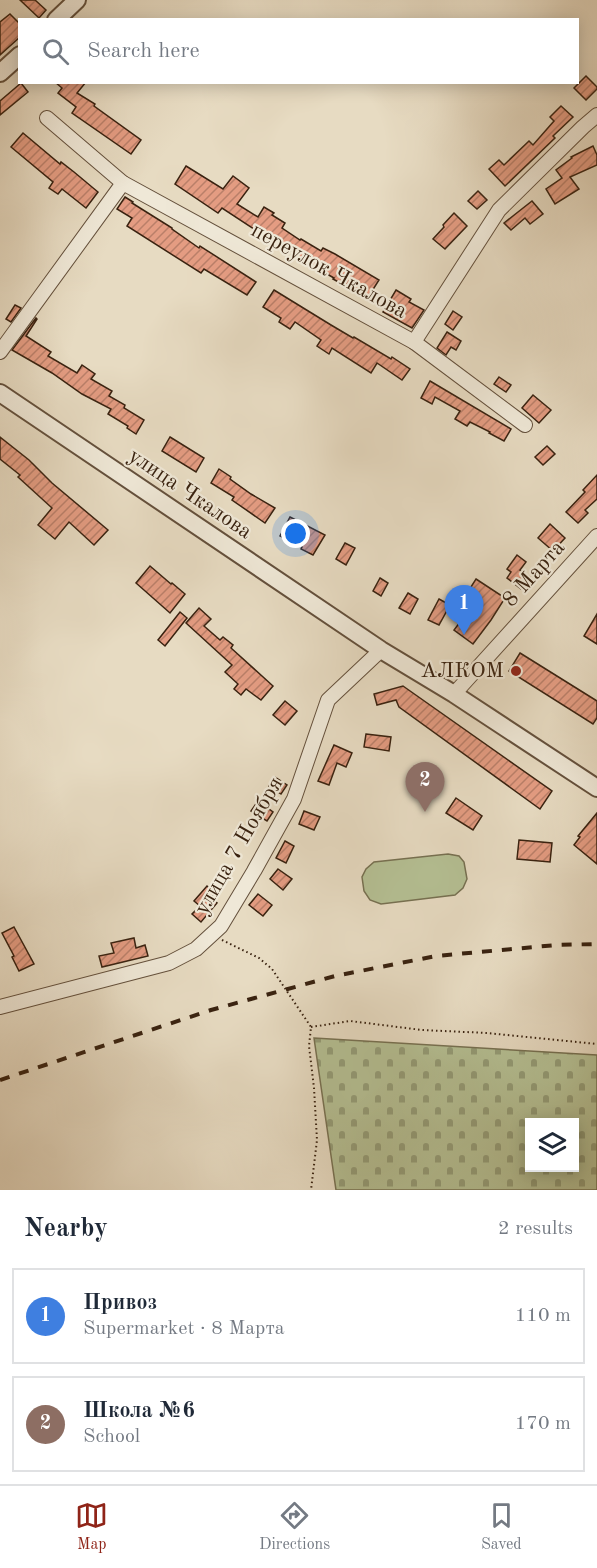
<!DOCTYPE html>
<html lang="en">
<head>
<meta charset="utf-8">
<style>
	:root { --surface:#fff; --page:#f2f2f3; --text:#1f2937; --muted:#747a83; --line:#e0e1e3; --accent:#8f2418 }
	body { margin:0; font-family:"Old Standard TT",serif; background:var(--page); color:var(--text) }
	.controls { position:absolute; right:18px; bottom:18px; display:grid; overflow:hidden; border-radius:0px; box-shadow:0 3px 15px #0003 }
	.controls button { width:54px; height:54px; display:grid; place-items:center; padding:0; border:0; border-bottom:2px solid var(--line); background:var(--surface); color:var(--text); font:30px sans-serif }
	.you { position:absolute; left:296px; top:534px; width:21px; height:21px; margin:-15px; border:4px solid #fff; border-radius:50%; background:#1a73e8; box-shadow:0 0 0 9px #1a73e833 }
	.badge { display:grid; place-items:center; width:39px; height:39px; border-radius:50%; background:var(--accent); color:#fff; font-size:20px; font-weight:700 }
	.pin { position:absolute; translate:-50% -50px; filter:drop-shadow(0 2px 3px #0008) }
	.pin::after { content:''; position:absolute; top:32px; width:21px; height:18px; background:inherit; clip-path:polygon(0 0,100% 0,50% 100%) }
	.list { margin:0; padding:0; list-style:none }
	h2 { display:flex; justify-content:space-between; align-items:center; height:78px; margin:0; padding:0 24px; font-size:26px }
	h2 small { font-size:20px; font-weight:400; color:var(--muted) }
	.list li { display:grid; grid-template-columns:39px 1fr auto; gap:18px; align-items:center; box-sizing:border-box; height:96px; margin:0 12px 12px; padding:0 12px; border:2px solid var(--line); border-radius:0px }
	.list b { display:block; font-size:22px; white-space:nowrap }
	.list p { margin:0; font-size:20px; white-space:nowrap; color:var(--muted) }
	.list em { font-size:20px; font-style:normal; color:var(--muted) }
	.icon { flex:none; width:33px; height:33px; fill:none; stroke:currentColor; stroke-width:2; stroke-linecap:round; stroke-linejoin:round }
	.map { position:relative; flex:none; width:597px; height:1190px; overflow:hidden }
	.search { position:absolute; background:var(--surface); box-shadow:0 3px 15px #0003; left:18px; right:18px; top:18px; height:66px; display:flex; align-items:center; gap:15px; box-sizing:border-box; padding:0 21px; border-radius:0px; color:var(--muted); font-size:22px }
	.sheet { height:294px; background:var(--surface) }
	nav { display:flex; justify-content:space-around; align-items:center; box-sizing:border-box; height:84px; border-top:2px solid var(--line); background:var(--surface); font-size:16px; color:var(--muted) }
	nav a { display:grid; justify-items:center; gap:3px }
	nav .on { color:var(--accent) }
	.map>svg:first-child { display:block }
</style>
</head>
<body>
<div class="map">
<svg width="597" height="1190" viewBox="0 0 597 1190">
	<defs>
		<pattern id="cemetery-stones" width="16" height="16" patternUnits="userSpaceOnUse" patternTransform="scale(1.5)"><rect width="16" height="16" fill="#b5c094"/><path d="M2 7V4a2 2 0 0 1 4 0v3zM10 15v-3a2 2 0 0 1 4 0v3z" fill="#949c77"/></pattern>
		<pattern id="building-hatch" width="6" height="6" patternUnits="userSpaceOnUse" patternTransform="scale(1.5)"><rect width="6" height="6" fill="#e49c82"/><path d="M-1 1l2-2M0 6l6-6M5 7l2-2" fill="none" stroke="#ba7f69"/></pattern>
	</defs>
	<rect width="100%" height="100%" fill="#e7dbc2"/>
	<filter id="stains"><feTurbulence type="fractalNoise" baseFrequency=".00333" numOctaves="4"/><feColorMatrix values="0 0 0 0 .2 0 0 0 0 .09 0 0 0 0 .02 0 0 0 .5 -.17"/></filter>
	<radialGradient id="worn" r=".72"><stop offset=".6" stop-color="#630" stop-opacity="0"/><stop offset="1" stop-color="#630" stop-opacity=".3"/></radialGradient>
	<path fill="url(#cemetery-stones)" stroke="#777152" stroke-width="1.5" fill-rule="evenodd" d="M 314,1038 L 597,1055 L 597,1190 L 336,1190 ZM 530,1122 L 574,1122 L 574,1168 L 530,1168 Z"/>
	<path fill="#b5c094" stroke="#777152" stroke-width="1.5" d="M 448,854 L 459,856 L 464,862 L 467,879 L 463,888 L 455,895 L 381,904 L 370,900 L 364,891 L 362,877 L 366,869 L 374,862 Z"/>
	<g fill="url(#building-hatch)" stroke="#392210" stroke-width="1.5">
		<path d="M 20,0 L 35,0 L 46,10 L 39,18 Z"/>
		<path d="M 10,14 L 20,24 L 20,37 L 0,55 L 0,22 Z"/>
		<path d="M 586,76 L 597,87 L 597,89 L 586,100 L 574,88 Z"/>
		<path d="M 55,82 L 86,82 L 77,93 L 95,104 L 94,106 L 141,140 L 131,154 L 72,113 L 76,107 L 58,93 L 62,88 Z"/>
		<path d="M 21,83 L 28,92 L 0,115 L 0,101 Z"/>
		<path d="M 561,106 L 573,117 L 553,136 L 555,138 L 505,186 L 489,169 L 499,160 L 504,165 L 529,141 L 533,145 L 554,121 L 550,117 Z"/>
		<path d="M 23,133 L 60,164 L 61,162 L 74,172 L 98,192 L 86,208 L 62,189 L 58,194 L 49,188 L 53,182 L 11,147 Z"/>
		<path d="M 593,146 L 597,155 L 597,165 L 570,177 L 579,189 L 555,204 L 546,189 L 562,178 L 556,170 L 572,158 L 571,157 Z"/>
		<path d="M 186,166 L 223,189 L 233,176 L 249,188 L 237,204 L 258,217 L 264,207 L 274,213 L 272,215 L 285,223 L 282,228 L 300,240 L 301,239 L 321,251 L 323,248 L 335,254 L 379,280 L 367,299 L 355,291 L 333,279 L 334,278 L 292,254 L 293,253 L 275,241 L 274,242 L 263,235 L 222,208 L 218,213 L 175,184 Z"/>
		<path d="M 478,191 L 487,200 L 477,209 L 468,201 Z"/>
		<path d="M 125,197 L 133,202 L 132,203 L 172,228 L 172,229 L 199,248 L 200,246 L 256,282 L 247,295 L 204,269 L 201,273 L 127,226 L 132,218 L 117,209 Z"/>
		<path d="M 532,201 L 543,214 L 530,224 L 525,218 L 511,230 L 504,223 Z"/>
		<path d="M 454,213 L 467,226 L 445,249 L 433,239 L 444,227 L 443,225 Z"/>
		<path d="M 274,290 L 331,325 L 353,338 L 354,337 L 391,359 L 392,357 L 410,369 L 402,380 L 377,363 L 371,373 L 332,348 L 329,354 L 317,346 L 321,340 L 295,322 L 290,329 L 279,322 L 281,318 L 263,307 Z"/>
		<path d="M 396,290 L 411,299 L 409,302 L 424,310 L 412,328 L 383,312 Z"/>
		<path d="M 15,305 L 21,308 L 11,322 L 6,319 Z"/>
		<path d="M 453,311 L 462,317 L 453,330 L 445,324 Z"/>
		<path d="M 36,318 L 37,319 L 26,336 L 51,352 L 48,356 L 77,373 L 82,365 L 95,374 L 91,379 L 112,391 L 109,396 L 125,405 L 124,408 L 144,420 L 136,434 L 127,428 L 128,426 L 108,414 L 111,409 L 82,394 L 52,373 L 12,350 Z"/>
		<path d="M 447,332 L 461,341 L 456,350 L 451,347 L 446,355 L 437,348 Z"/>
		<path d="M 499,377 L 511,385 L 506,392 L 494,384 Z"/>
		<path d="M 430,381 L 511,429 L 504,441 L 489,433 L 490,432 L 470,422 L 467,426 L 455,419 L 460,411 L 435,397 L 432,404 L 421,398 Z"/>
		<path d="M 533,395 L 551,410 L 539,423 L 522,408 Z"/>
		<path d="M 0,437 L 29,460 L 52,483 L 108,530 L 94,545 L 69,522 L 55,539 L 38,525 L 52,508 L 18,477 L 20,475 L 0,459 Z"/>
		<path d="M 170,437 L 204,458 L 196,472 L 162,451 Z"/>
		<path d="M 547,446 L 555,454 L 543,465 L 535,457 Z"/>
		<path d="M 219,469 L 231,477 L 230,479 L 251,494 L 275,508 L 265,523 L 232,500 L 234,497 L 211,483 Z"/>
		<path d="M 597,475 L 597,499 L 585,510 L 588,513 L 578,523 L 566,512 L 585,492 L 583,490 Z"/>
		<path d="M 290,517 L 325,535 L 313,555 L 301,549 L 302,547 L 280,536 Z"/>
		<path d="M 550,524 L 565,538 L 553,551 L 538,538 Z"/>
		<path d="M 345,543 L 355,548 L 346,565 L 336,559 Z"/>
		<path d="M 517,555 L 526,562 L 520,570 L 530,577 L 521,589 L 507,578 L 511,572 L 507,569 Z"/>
		<path d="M 150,566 L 171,584 L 172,583 L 185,594 L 170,613 L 136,583 Z"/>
		<path d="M 380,578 L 388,583 L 381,596 L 373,591 Z"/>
		<path d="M 476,579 L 505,598 L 491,620 L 473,644 L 454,630 L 479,597 L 469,590 Z"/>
		<path d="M 408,593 L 418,599 L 410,614 L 399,608 Z"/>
		<path d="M 439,599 L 450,605 L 439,625 L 428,620 Z"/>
		<path d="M 199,608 L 211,619 L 204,626 L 220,640 L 223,637 L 233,645 L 231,648 L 273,686 L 261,700 L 246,689 L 241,695 L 234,689 L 238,684 L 225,672 L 232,665 L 186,623 Z"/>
		<path d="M 180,612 L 187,618 L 165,646 L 158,640 Z"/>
		<path d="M 597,614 L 597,644 L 584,636 Z"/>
		<path d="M 520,653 L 597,701 L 597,718 L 593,724 L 509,671 Z"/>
		<path d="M 403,686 L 552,791 L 540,809 L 399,707 L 396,700 L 377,705 L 374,694 Z"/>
		<path d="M 285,701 L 297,711 L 285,725 L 273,715 Z"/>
		<path d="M 366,734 L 391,737 L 389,751 L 364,747 Z"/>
		<path d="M 334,745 L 352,753 L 346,767 L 337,763 L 329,785 L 318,781 Z"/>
		<path d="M 275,777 L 287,785 L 281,794 L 269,786 Z"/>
		<path d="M 456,798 L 482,816 L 473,830 L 446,813 Z"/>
		<path d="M 258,801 L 273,812 L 267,821 L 251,811 Z"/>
		<path d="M 304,811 L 320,817 L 314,830 L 299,824 Z"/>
		<path d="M 597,813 L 597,864 L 574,845 L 580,837 L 578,836 Z"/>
		<path d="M 519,840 L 552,843 L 550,862 L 517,859 Z"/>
		<path d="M 285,841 L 294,846 L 286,863 L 276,858 Z"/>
		<path d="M 278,869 L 292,879 L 283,890 L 270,879 Z"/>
		<path d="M 207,886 L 215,893 L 210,898 L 217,903 L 201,922 L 192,914 L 200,906 L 194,901 Z"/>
		<path d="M 258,894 L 272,905 L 263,916 L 249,905 Z"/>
		<path d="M 14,927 L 34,964 L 19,971 L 12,957 L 14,956 L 2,933 Z"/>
		<path d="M 134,938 L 136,948 L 145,945 L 148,956 L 102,967 L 99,956 L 114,953 L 111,943 Z"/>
	</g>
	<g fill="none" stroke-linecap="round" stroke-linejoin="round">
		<defs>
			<g id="minor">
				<path d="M 47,118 L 123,183 L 414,342 L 499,210 L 583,127 L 597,115"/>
				<path d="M 414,342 L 525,425"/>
				<path d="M 0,352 L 123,183"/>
				<path d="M 454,694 L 597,536"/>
				<path d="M 0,1007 L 169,963 L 196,949 L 221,926 L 254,871 L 294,799 L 328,700 L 381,650"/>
			</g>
			<g id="tertiary">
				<path d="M 56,20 L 77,0"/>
				<path d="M 0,73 L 20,55"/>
				<path d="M 0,393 L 381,650 L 454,694 L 597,788"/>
			</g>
		</defs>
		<use href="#minor" stroke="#64503c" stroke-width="16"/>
		<use href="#tertiary" stroke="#64503c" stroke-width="20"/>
		<g stroke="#392210" stroke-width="2" stroke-dasharray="1.5 3" stroke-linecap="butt">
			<path d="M 222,940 L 259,958 L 272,969 L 311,1027 L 309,1046 L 314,1088 L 317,1140 L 311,1190"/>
			<path d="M 311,1027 L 350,1021 L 422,1030 L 487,1033 L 597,1044"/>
		</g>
		<use href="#minor" stroke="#efe8d7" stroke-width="14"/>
		<use href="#tertiary" stroke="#efe8d7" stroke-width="16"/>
		<path stroke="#392210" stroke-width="4" stroke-dasharray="10 10" stroke-linecap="butt" d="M 0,1080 L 211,1010 L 335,976 L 436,956 L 556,945 L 597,944"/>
	</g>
	<circle fill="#8f2418" stroke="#efe8d7" stroke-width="2" cx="516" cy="671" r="6"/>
	<g text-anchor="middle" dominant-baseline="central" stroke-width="4.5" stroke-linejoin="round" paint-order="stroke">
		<g font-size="22" fill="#392210" stroke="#efe8d7">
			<text transform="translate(329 271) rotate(29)">переулок Чкалова</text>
			<text transform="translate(190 494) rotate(34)">улица Чкалова</text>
			<text transform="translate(534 574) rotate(-48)">8 Марта</text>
			<text transform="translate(239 846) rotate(-60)">улица 7 Ноября</text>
		</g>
		<g font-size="22" fill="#392210" stroke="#efe8d7" text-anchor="end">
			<text x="504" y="671">АЛКОМ</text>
		</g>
	</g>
	<rect width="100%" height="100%" filter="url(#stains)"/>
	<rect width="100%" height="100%" fill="url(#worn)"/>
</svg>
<div class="controls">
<button><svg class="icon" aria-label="layers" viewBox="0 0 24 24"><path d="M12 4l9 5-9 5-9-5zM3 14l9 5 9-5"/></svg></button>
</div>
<div class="you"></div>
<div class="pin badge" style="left:464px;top:635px;background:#3f7fe0">1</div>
<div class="pin badge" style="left:425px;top:812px;background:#8d6e63">2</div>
<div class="search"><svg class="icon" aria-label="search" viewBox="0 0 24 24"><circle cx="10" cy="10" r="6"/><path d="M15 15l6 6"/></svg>Search here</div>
</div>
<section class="sheet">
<h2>Nearby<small>2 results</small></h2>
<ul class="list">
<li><span class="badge" style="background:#3f7fe0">1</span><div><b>Привоз</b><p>Supermarket · 8 Марта</p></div><em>110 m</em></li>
<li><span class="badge" style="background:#8d6e63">2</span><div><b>Школа №6</b><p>School</p></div><em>170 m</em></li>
</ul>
</section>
<nav>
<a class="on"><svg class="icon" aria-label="map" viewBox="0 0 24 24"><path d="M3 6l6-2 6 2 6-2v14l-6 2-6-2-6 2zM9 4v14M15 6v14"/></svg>Map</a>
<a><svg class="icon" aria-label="directions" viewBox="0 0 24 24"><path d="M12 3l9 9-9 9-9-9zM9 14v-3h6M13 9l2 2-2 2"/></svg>Directions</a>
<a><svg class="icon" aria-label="saved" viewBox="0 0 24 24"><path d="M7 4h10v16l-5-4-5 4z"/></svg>Saved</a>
</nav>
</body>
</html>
